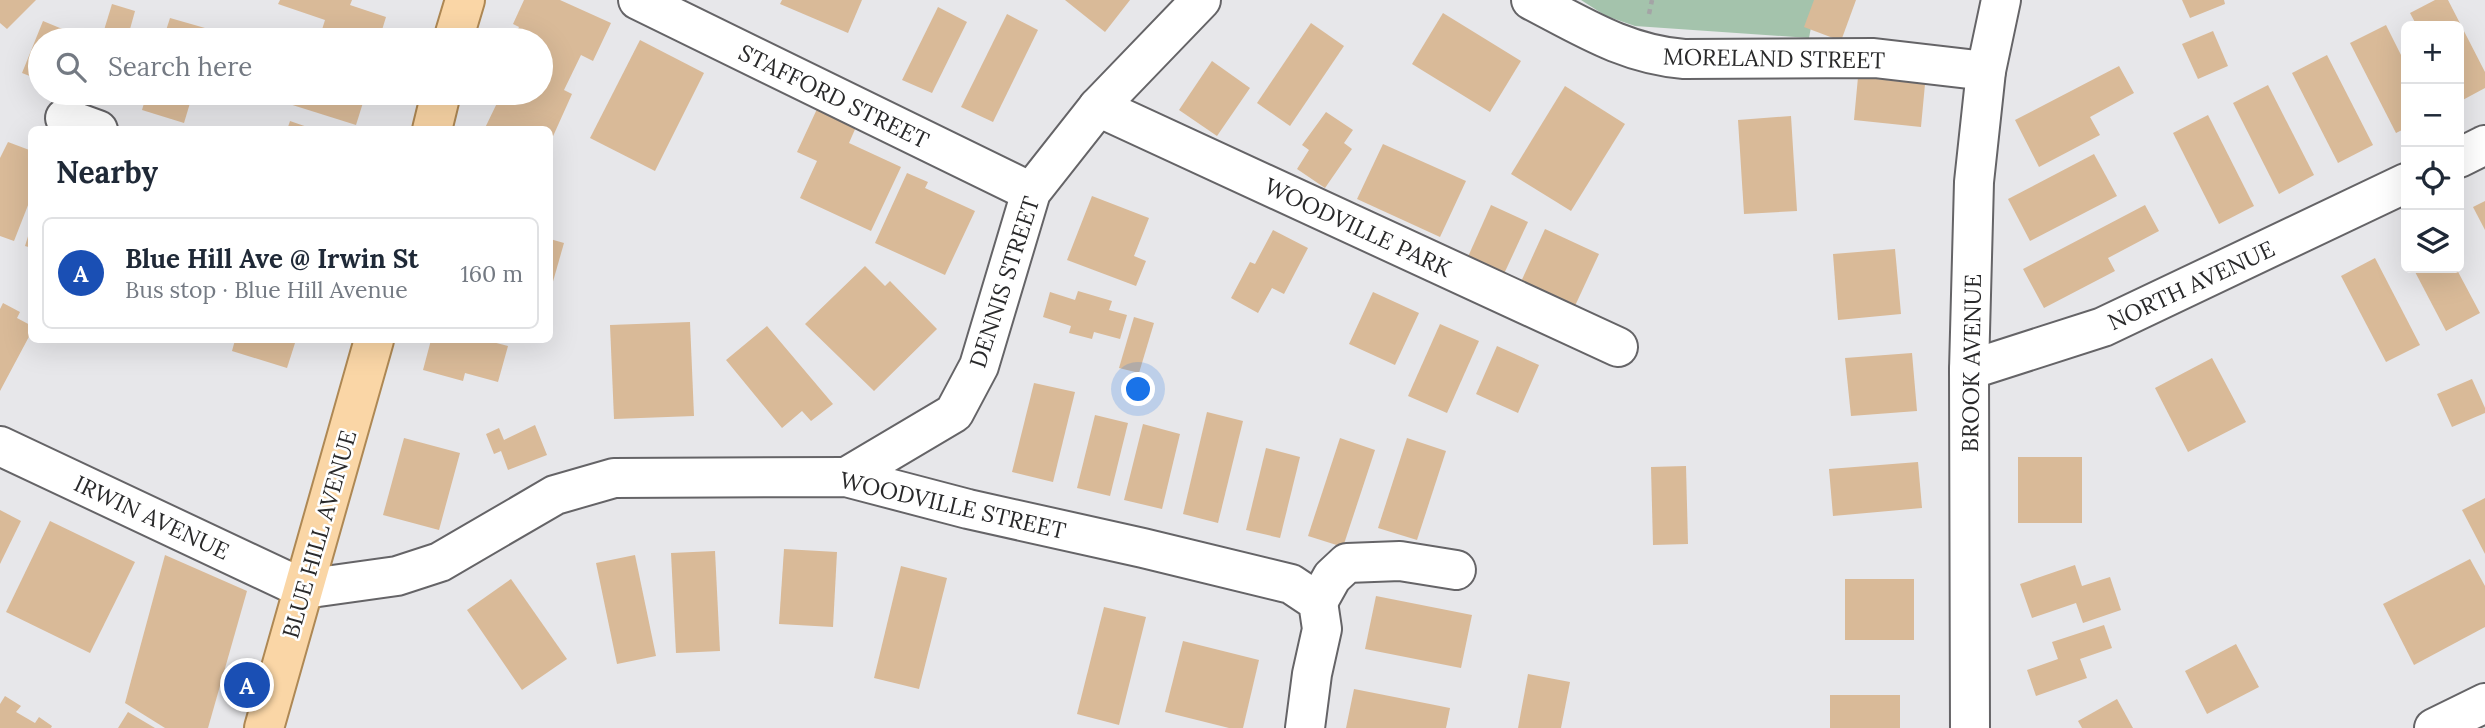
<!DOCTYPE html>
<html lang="en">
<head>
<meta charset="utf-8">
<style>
	:root { --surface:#fff; --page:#f6f6f7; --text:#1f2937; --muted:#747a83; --line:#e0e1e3; --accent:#0f766e }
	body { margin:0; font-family:Lora,serif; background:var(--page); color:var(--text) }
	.controls { position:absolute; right:21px; top:21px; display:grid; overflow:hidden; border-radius:10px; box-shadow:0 7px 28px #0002 }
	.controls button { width:63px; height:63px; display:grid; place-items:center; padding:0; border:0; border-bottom:2px solid var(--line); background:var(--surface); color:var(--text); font:35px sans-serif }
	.you { position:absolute; left:1139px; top:390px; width:24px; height:24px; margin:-18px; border:5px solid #fff; border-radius:50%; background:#1a73e8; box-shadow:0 0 0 10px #1a73e833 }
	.badge { display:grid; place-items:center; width:46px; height:46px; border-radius:50%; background:var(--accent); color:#fff; font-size:23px; font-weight:700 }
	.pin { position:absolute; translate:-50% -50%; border:4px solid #fff; box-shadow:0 2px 7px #0006 }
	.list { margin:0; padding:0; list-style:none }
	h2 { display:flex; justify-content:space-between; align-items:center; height:91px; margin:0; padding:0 28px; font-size:30px }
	h2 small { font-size:23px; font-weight:400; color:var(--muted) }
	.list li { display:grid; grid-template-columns:46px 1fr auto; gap:21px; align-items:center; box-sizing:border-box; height:112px; margin:0 14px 14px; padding:0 14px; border:2px solid var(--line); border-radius:10px }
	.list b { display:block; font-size:26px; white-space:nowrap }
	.list p { margin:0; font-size:23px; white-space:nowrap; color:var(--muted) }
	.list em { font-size:23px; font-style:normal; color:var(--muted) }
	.icon { flex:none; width:38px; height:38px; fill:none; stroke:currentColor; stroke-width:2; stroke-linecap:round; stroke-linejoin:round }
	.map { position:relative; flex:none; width:2485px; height:728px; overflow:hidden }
	.search { position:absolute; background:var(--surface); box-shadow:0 7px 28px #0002; left:28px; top:28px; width:525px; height:77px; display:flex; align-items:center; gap:18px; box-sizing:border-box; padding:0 24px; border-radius:38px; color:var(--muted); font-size:26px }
	.panel { position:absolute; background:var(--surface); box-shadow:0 7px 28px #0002; left:28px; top:126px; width:525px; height:217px; border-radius:10px }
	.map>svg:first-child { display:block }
</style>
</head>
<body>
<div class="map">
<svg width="2485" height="728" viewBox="0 0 2485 728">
	<rect width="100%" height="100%" fill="#e7e7ea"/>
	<path fill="#a4c3ac" d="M 1581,0 L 1816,0 L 1809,38 L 1635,26 L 1606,16 Z"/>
	<g fill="#d9ba98">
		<path d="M 0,0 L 36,0 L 7,29 L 0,23 Z"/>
		<path d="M 280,0 L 352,0 L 350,5 L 386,17 L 379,40 L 334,40 L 320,36 L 325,20 L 278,4 Z"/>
		<path d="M 524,0 L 560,0 L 611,23 L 593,61 L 581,55 L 564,90 L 572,94 L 550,143 L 550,130 L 484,130 L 498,101 L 493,99 L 495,93 L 541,93 L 541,40 L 513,40 L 519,27 L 513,24 Z"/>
		<path d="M 782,0 L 862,0 L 848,33 L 780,4 Z"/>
		<path d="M 1065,0 L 1130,0 L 1105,32 Z"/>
		<path d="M 1814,0 L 1856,0 L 1841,41 L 1804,27 Z"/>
		<path d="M 2182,0 L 2224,0 L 2225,4 L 2190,18 Z"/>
		<path d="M 2435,0 L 2448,0 L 2485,72 L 2485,88 L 2459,102 L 2459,26 L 2417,26 L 2410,13 Z"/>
		<path d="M 112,4 L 135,11 L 127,40 L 101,40 Z"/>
		<path d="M 938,7 L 967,22 L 932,93 L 902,80 Z"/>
		<path d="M 1443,13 L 1521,61 L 1490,112 L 1412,64 Z"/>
		<path d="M 1007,14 L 1038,30 L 993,122 L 961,107 Z"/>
		<path d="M 170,18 L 205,28 L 201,40 L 163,40 Z"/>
		<path d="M 43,21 L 89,40 L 40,40 L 40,80 L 22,73 Z"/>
		<path d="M 1311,23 L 1344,46 L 1290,126 L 1257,103 Z"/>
		<path d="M 2386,25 L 2406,65 L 2406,128 L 2396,133 L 2350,43 Z"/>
		<path d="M 2213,31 L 2228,66 L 2198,79 L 2182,44 Z"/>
		<path d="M 640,40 L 704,73 L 655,171 L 590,138 Z"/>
		<path d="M 2327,55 L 2373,145 L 2338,163 L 2292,73 Z"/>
		<path d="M 1212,61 L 1250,88 L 1217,136 L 1179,110 Z"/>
		<path d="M 2119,66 L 2134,93 L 2090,117 L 2100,135 L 2039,167 L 2015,120 Z"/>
		<path d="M 1858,77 L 1925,84 L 1921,127 L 1854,120 Z"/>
		<path d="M 2268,85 L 2314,175 L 2279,194 L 2233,103 Z"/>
		<path d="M 1565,86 L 1625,124 L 1571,211 L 1511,174 Z"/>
		<path d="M 109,93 L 125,93 L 124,98 Z"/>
		<path d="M 147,93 L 193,93 L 184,123 L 142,110 Z"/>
		<path d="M 268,93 L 366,93 L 356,125 L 267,97 Z"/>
		<path d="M 817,109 L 856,127 L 849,143 L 901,167 L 871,231 L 800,198 L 817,161 L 797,152 Z"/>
		<path d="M 1326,112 L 1353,130 L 1344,143 L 1352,149 L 1325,188 L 1297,169 L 1309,150 L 1302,145 Z"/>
		<path d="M 2208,115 L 2254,206 L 2219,224 L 2173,133 Z"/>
		<path d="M 1791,116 L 1797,211 L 1744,214 L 1738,120 Z"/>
		<path d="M 290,121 L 313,129 L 313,130 L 287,130 Z"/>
		<path d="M 8,142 L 32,151 L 32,195 L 14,241 L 0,236 L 0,158 Z"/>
		<path d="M 1383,144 L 1466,181 L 1440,237 L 1357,199 Z"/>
		<path d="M 2094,154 L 2117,196 L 2030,241 L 2008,199 Z"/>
		<path d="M 907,173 L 928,182 L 925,188 L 975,211 L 945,275 L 875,243 Z"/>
		<path d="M 1092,196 L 1149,218 L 1134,256 L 1146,261 L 1136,286 L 1067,260 Z"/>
		<path d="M 2485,201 L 2485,230 L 2473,207 Z"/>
		<path d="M 1491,205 L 1528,222 L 1503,276 L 1467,259 Z"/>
		<path d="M 2145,205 L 2159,231 L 2108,258 L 2115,271 L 2044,308 L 2023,269 Z"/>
		<path d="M 31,227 L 32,228 L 32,248 L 25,246 Z"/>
		<path d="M 1545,229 L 1599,254 L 1574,308 L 1520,284 Z"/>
		<path d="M 1273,230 L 1308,248 L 1284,294 L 1272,288 L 1258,313 L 1231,298 L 1250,262 L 1255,264 Z"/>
		<path d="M 550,239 L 564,243 L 550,292 Z"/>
		<path d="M 1895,249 L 1901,314 L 1838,320 L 1833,254 Z"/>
		<path d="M 2375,258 L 2420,345 L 2386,362 L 2341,276 Z"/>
		<path d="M 865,266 L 885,286 L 890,281 L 937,329 L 874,391 L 805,324 Z"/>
		<path d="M 2413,268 L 2456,268 L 2480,313 L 2446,331 Z"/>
		<path d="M 1078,291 L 1112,301 L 1109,310 L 1127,315 L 1120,339 L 1094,332 L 1092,339 L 1069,333 L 1071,326 L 1043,317 L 1050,292 L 1075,300 Z"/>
		<path d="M 1373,292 L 1419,313 L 1395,365 L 1349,344 Z"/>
		<path d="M 3,303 L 20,312 L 17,318 L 32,326 L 32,331 L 0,391 L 0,309 Z"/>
		<path d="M 1134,317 L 1154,323 L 1139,373 L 1119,368 Z"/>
		<path d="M 690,322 L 694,416 L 614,419 L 610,325 Z"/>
		<path d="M 1440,324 L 1479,341 L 1447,413 L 1408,396 Z"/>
		<path d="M 767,326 L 833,404 L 811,421 L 802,411 L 782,428 L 726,360 Z"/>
		<path d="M 235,340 L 296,340 L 287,368 L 232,351 Z"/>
		<path d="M 431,340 L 485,340 L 508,346 L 498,382 L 465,373 L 463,381 L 423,370 Z"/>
		<path d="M 1497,346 L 1539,365 L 1518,413 L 1476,394 Z"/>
		<path d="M 1912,353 L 1917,411 L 1851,416 L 1845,358 Z"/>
		<path d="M 2212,358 L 2246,422 L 2188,452 L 2155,388 Z"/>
		<path d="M 2472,379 L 2485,408 L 2485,413 L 2452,427 L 2437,394 Z"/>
		<path d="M 1034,383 L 1075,392 L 1053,482 L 1012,472 Z"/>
		<path d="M 1207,412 L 1243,421 L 1218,523 L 1183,514 Z"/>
		<path d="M 1095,415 L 1128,423 L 1110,496 L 1077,488 Z"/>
		<path d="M 1143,424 L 1180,434 L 1162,509 L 1124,500 Z"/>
		<path d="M 535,425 L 547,455 L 508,470 L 501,451 L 494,454 L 486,434 L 499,428 L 504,440 Z"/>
		<path d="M 404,438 L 460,453 L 439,530 L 383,515 Z"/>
		<path d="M 1340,438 L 1375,450 L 1343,547 L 1308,536 Z"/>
		<path d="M 1407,438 L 1446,451 L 1417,540 L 1378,528 Z"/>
		<path d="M 1266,448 L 1300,457 L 1280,538 L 1246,530 Z"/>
		<rect x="2018" y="457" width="64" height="66"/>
		<path d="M 1918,462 L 1922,508 L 1833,516 L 1829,469 Z"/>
		<path d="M 1686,466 L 1688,544 L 1653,545 L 1651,467 Z"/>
		<path d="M 2485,498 L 2485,554 L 2462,510 Z"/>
		<path d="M 0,510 L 21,521 L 0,564 Z"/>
		<path d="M 50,521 L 135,562 L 90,653 L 6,612 Z"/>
		<path d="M 784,549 L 837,552 L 833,627 L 779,624 Z"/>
		<path d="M 715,551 L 720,651 L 676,653 L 671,553 Z"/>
		<path d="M 165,555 L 247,591 L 208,728 L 165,728 L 125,703 Z"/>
		<path d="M 635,555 L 656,656 L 617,664 L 596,563 Z"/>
		<path d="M 2470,559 L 2485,586 L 2485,627 L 2414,665 L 2383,604 Z"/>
		<path d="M 2075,565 L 2082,586 L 2110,577 L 2121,610 L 2083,623 L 2076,603 L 2032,618 L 2020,584 Z"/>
		<path d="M 901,566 L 947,578 L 919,689 L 874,678 Z"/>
		<path d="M 511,579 L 567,659 L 522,690 L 467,610 Z"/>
		<rect x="1845" y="579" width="69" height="61"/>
		<path d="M 1376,596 L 1472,615 L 1461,668 L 1365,649 Z"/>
		<path d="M 1104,607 L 1146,617 L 1119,725 L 1077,714 Z"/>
		<path d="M 2104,625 L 2112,648 L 2080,659 L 2087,678 L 2036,696 L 2027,670 L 2058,659 L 2052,642 Z"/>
		<path d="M 1183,641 L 1259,660 L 1243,728 L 1229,728 L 1165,712 Z"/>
		<path d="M 2236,644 L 2259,687 L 2207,714 L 2185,671 Z"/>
		<path d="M 1528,674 L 1570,682 L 1561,728 L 1518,728 Z"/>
		<path d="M 1354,689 L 1450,708 L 1446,728 L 1346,728 Z"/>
		<rect x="1830" y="695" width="70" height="33"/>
		<path d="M 5,696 L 21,706 L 16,712 L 35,723 L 39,717 L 52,726 L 51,728 L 0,728 L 0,704 Z"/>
		<path d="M 2117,699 L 2133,728 L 2082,728 L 2078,721 Z"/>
		<path d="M 128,712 L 155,728 L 118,728 Z"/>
	</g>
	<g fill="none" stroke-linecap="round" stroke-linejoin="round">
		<defs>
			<g id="minor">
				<path d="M 638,0 L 1031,192"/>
				<path d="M 1531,0 C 1583,27 1625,54 1684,59 L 1874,58 L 1986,71"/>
				<path d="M 1098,107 L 1618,347"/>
				<path d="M 65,118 L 98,130"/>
				<path d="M 2459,158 L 2485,145"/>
				<path d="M 1969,370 L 2103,327 L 2406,183"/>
				<path d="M 0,446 L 304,589 L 397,576 L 440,562 L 555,495 L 614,478 L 846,477 L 968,509 L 1143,548 L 1291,584 L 1318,602 L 1322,629 L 1312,674 L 1305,728"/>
				<path d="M 846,477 L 954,413 L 979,366 L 1031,192 L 1098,107 L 1201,0"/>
				<path d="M 1318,602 L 1332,577 L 1347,563 L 1400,561 L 1456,570"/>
				<path d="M 1970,728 L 1969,370 L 1974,182 L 1986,71 L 2001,0"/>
				<path d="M 2434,728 L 2485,703"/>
			</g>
			<g id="major">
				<path d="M 453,40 L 465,0"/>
				<path d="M 432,130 L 441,93"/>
				<path d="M 264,728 L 374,340"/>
			</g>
		</defs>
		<use href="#minor" stroke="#656467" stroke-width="42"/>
		<use href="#major" stroke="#ae8854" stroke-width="42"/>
		<path stroke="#a4a4a6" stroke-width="4.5" stroke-dasharray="5 5" stroke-linecap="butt" d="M 1649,14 L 1652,0"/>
		<use href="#minor" stroke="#fff" stroke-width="38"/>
		<use href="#major" stroke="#fad6a6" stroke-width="38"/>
	</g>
	<g text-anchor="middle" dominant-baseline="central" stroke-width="5" stroke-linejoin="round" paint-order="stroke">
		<g font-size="23" fill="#29292a" stroke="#fff">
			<text transform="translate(1774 58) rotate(1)">MORELAND STREET</text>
			<text transform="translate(834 96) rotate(26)">STAFFORD STREET</text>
			<text transform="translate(1358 227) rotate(25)">WOODVILLE PARK</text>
			<text transform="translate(1004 282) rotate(-72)">DENNIS STREET</text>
			<text transform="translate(2191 285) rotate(-25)">NORTH AVENUE</text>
			<text transform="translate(1971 363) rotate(-89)">BROOK AVENUE</text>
			<text transform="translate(953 505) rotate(13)">WOODVILLE STREET</text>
			<text transform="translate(152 517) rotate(25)">IRWIN AVENUE</text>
			<text transform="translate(319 534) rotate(-74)">BLUE HILL AVENUE</text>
		</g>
	</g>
</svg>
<div class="controls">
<button>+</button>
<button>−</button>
<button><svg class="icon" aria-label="locate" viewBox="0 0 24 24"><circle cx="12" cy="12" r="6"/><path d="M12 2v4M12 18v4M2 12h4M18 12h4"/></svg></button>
<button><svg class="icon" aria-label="layers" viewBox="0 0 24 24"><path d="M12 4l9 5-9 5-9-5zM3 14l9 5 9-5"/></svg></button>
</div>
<div class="you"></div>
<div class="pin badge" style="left:247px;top:685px;background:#1a4fb4">A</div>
<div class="search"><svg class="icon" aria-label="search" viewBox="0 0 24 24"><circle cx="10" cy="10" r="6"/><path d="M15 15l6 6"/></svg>Search here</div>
<section class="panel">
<h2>Nearby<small></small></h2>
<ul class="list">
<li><span class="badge" style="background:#1a4fb4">A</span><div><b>Blue Hill Ave @ Irwin St</b><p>Bus stop · Blue Hill Avenue</p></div><em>160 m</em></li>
</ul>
</section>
</div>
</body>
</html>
